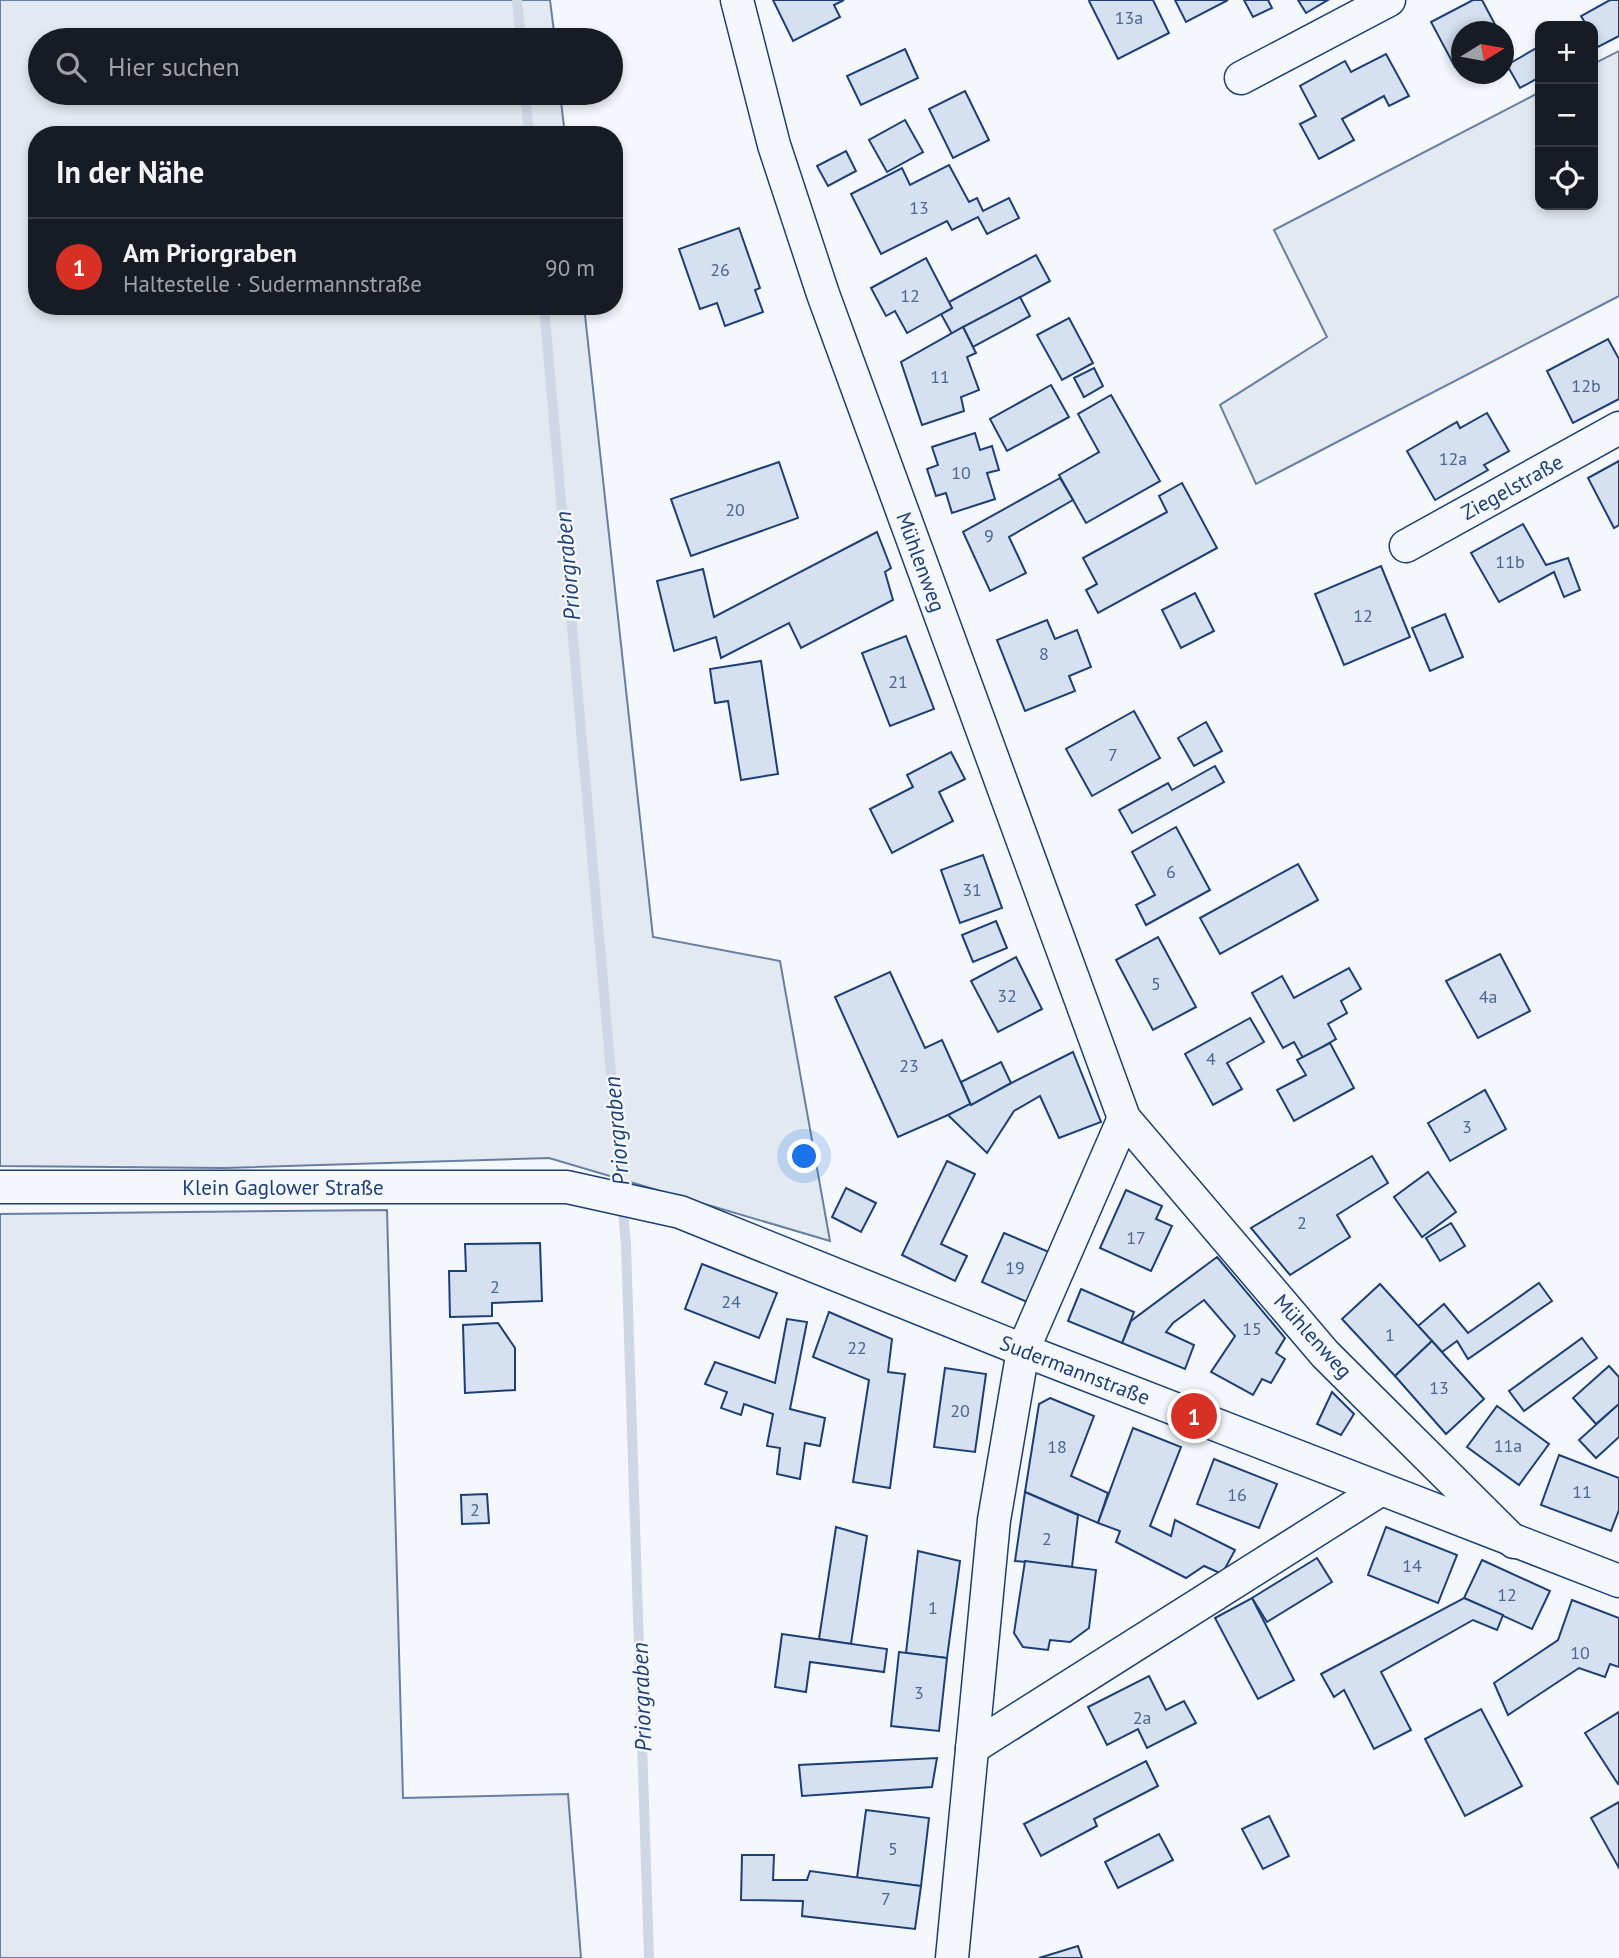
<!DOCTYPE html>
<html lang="de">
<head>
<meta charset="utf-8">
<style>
	:root { --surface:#171b24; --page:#20242c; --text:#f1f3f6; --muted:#9ea1a6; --line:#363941; --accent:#d93025 }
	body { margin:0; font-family:"PT Sans",sans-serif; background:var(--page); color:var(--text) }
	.controls { position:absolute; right:21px; top:21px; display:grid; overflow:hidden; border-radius:14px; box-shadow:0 4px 10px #0003 }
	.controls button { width:63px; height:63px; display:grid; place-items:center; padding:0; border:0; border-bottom:2px solid var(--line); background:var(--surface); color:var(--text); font:35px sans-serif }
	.compass { position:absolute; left:1451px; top:21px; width:63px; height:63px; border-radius:50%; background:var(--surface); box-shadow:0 4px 10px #0003; rotate:79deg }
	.you { position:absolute; left:805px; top:1157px; width:24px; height:24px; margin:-18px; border:5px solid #fff; border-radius:50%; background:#1a73e8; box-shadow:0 0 0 10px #1a73e833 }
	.badge { display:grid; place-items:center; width:46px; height:46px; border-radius:50%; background:var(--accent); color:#fff; font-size:23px; font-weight:700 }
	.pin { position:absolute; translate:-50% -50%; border:4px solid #fff; box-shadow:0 2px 7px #0006 }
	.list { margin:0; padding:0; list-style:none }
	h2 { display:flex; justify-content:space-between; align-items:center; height:91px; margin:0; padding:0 28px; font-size:30px }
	h2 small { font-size:23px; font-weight:400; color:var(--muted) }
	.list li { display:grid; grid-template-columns:46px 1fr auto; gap:21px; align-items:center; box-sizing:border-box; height:98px; padding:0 28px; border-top:2px solid var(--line) }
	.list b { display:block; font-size:26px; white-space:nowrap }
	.list p { margin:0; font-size:23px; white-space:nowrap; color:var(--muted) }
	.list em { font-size:23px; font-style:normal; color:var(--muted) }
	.icon { flex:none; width:38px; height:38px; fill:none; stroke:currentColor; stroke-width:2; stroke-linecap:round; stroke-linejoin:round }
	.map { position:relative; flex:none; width:1619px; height:1958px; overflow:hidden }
	.search { position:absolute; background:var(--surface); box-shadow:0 4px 10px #0003; left:28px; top:28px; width:595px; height:77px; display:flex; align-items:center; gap:18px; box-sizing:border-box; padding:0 24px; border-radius:38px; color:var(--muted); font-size:26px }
	.panel { position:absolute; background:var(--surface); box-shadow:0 4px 10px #0003; left:28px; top:126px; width:595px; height:189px; border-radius:28px }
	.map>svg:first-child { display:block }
</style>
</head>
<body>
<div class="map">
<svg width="1619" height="1958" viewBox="0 0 1619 1958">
	<rect width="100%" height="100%" fill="#f4f7fb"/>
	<g fill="#e3e9f0" stroke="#687fa3" stroke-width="2">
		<path d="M 0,0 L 550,0 L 555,40 L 40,40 L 40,93 L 560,93 L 565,135 L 37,135 L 37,306 L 584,306 L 653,937 L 780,961 L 830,1241 L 549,1158 L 225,1168 L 0,1166 Z"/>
		<path d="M 1619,51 L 1619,296 L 1256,484 L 1220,405 L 1327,337 L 1274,230 L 1540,92 L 1540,205 L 1593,205 L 1593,64 Z"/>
		<path d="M 387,1210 L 403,1798 L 568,1794 L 581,1958 L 0,1958 L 0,1214 Z"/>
	</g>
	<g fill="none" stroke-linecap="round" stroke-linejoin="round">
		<g stroke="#cfd7e4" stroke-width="10">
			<path d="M 517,0 L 521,40"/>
			<path d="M 525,93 L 529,135"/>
			<path d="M 544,306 L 626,1245 L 649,1958"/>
		</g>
	</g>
	<g fill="#d5e0f0" stroke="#1d3f73" stroke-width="2">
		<path d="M 773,0 L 844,0 L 834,5 L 840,17 L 793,41 Z"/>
		<path d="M 1090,0 L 1153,0 L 1169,33 L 1118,59 L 1089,1 Z"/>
		<path d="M 1175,0 L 1228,0 L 1186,22 Z"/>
		<path d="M 1244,0 L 1268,0 L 1272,8 L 1253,17 Z"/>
		<path d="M 1298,0 L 1328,0 L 1306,13 Z"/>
		<path d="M 1473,0 L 1482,0 L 1499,32 L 1462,32 L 1462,64 L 1455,67 L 1431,22 Z"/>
		<path d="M 1610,0 L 1619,0 L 1619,36 L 1598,47 L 1593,37 L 1593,26 L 1587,26 L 1581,16 Z"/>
		<path d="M 1540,46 L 1540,77 L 1520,88 L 1507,65 Z"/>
		<path d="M 905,49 L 918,78 L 861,105 L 847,76 Z"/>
		<path d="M 1386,54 L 1409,96 L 1389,106 L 1384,96 L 1342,119 L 1354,140 L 1319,159 L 1300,124 L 1316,116 L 1300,86 L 1345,61 L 1351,72 Z"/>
		<path d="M 965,91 L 989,140 L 953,158 L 929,109 Z"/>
		<path d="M 905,120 L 923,152 L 887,172 L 869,140 Z"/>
		<path d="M 846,151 L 856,171 L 828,186 L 817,166 Z"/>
		<path d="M 949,165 L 969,202 L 977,198 L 983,211 L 1009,198 L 1019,218 L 987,234 L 978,217 L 952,230 L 947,221 L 881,254 L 851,194 L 902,168 L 910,185 Z"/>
		<path d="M 739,228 L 760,288 L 755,290 L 763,312 L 725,326 L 717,303 L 700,309 L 679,249 Z"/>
		<path d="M 1036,255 L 1050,281 L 952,334 L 941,314 L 952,308 L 949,302 Z"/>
		<path d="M 926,258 L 952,308 L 907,333 L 895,311 L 886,316 L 871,288 Z"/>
		<path d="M 1020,297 L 1030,316 L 973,347 L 963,327 Z"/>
		<path d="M 1069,318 L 1093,363 L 1062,380 L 1037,335 Z"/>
		<path d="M 963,327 L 976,353 L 967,357 L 979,390 L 961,397 L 964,411 L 922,425 L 901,362 Z"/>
		<path d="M 1608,339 L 1619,359 L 1619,399 L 1573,423 L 1547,371 Z"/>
		<path d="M 1094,368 L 1103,386 L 1084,397 L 1074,378 Z"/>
		<path d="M 1051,385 L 1069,417 L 1007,451 L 990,419 Z"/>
		<path d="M 1111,395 L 1160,481 L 1086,523 L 1059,475 L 1099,452 L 1078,414 Z"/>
		<path d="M 1487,413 L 1509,451 L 1484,465 L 1488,470 L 1435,500 L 1407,451 L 1457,422 L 1460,428 Z"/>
		<path d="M 975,433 L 980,450 L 992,446 L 999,470 L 987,473 L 995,499 L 952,513 L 946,493 L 936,496 L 927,469 L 938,465 L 932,447 Z"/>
		<path d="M 1619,461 L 1619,525 L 1614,528 L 1588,478 Z"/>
		<path d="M 779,462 L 798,518 L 691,556 L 671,499 Z"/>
		<path d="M 1060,478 L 1073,500 L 1009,537 L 1026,573 L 990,591 L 963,532 Z"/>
		<path d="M 1182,483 L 1217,548 L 1098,613 L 1086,590 L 1097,584 L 1083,558 L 1167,512 L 1159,496 Z"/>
		<path d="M 1523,524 L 1546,565 L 1568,558 L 1580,590 L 1564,597 L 1554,572 L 1499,602 L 1471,553 Z"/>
		<path d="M 877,532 L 891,568 L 885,572 L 893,600 L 801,648 L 789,623 L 721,658 L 716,637 L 674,651 L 657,581 L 703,569 L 714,617 Z"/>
		<path d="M 1381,566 L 1410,637 L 1344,665 L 1315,594 Z"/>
		<path d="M 1195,593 L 1214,631 L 1181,648 L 1162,610 Z"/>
		<path d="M 1445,614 L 1463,657 L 1430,671 L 1412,628 Z"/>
		<path d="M 1047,620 L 1055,639 L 1077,630 L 1091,667 L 1069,676 L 1075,691 L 1025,711 L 997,640 Z"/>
		<path d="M 906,636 L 934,709 L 890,726 L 862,653 Z"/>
		<path d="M 761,661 L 778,774 L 741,780 L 728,701 L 715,703 L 710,669 Z"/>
		<path d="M 1134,711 L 1160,758 L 1092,796 L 1066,749 Z"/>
		<path d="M 1206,722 L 1222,751 L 1194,766 L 1178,738 Z"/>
		<path d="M 951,752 L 965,779 L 939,792 L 953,821 L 892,853 L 870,809 L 913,787 L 907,775 Z"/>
		<path d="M 1215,766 L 1224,782 L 1132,833 L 1119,810 L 1168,783 L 1172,790 Z"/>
		<path d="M 1176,827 L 1210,890 L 1146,925 L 1136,905 L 1155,895 L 1132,852 Z"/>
		<path d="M 983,855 L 1002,908 L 960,923 L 941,870 Z"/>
		<path d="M 1298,864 L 1318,900 L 1220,954 L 1200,918 Z"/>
		<path d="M 996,921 L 1007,948 L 973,962 L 962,935 Z"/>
		<path d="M 1158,937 L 1196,1007 L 1153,1030 L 1116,960 Z"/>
		<path d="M 1500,954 L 1530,1011 L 1478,1038 L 1446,981 Z"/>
		<path d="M 1016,957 L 1042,1009 L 998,1032 L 971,981 Z"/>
		<path d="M 1349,968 L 1361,989 L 1341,1001 L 1347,1013 L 1328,1024 L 1336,1039 L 1303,1058 L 1294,1042 L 1283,1048 L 1252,993 L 1282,976 L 1294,998 Z"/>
		<path d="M 890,972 L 925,1048 L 942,1040 L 971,1105 L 898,1137 L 835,997 Z"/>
		<path d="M 1250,1018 L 1264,1042 L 1227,1063 L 1242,1089 L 1213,1105 L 1185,1054 Z"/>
		<path d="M 1330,1043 L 1354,1088 L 1294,1121 L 1277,1090 L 1306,1075 L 1297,1060 Z"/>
		<path d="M 1073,1052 L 1101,1122 L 1059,1138 L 1040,1096 L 1014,1111 L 987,1153 L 948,1115 Z"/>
		<path d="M 1001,1062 L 1011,1083 L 971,1105 L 961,1082 Z"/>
		<path d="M 1485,1090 L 1506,1129 L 1450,1161 L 1428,1123 Z"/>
		<path d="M 1372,1156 L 1388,1183 L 1337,1215 L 1350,1237 L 1290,1275 L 1251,1228 Z"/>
		<path d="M 947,1161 L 975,1174 L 941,1244 L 967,1256 L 955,1281 L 902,1255 Z"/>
		<path d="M 1428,1172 L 1456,1212 L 1422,1237 L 1394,1197 Z"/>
		<path d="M 846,1188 L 876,1203 L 861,1232 L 832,1217 Z"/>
		<path d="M 1126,1190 L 1162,1206 L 1156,1219 L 1172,1226 L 1151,1271 L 1100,1248 Z"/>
		<path d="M 1451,1223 L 1465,1246 L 1440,1261 L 1426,1238 Z"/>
		<path d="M 1004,1233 L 1049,1252 L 1027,1302 L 982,1282 Z"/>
		<path d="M 540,1243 L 542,1301 L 492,1303 L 492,1316 L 450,1317 L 449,1271 L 466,1271 L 465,1244 Z"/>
		<path d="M 1217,1257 L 1285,1338 L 1276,1353 L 1285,1359 L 1271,1383 L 1262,1379 L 1253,1395 L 1211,1372 L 1235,1336 L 1204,1300 L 1173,1323 L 1166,1332 L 1194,1345 L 1185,1369 L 1122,1343 L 1131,1321 Z"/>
		<path d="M 702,1264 L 777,1293 L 759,1338 L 685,1309 Z"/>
		<path d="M 1539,1283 L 1552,1301 L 1468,1359 L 1457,1341 L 1442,1352 L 1418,1326 L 1444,1304 L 1468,1333 Z"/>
		<path d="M 1380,1284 L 1432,1341 L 1395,1376 L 1342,1319 Z"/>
		<path d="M 1081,1289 L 1134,1312 L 1122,1343 L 1068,1321 Z"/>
		<path d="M 829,1312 L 892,1339 L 888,1372 L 905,1374 L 890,1488 L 853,1482 L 869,1380 L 813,1357 Z"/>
		<path d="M 787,1319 L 807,1322 L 790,1409 L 825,1418 L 820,1446 L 805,1443 L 800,1479 L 777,1474 L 780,1448 L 767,1446 L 773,1414 L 744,1404 L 741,1415 L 721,1408 L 727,1392 L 705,1384 L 715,1362 L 775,1383 Z"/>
		<path d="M 498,1323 L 515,1348 L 515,1390 L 465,1393 L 463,1325 Z"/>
		<path d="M 1582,1338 L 1597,1358 L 1524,1411 L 1509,1391 Z"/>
		<path d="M 1432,1341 L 1484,1399 L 1446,1434 L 1395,1376 Z"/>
		<path d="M 1609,1366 L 1619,1377 L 1619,1404 L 1596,1424 L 1573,1398 Z"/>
		<path d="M 945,1368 L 986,1374 L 975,1452 L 934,1447 Z"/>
		<path d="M 1332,1392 L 1354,1414 L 1341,1435 L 1317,1424 Z"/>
		<path d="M 1050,1398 L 1094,1416 L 1071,1476 L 1108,1493 L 1098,1523 L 1025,1492 L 1039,1404 Z"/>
		<path d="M 1619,1404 L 1619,1437 L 1596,1458 L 1579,1440 Z"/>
		<path d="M 1497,1406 L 1549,1444 L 1519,1485 L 1467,1447 Z"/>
		<path d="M 1133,1428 L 1181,1447 L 1150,1526 L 1171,1536 L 1175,1520 L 1235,1550 L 1222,1574 L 1204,1566 L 1186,1578 L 1116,1542 L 1120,1531 L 1098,1523 Z"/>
		<path d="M 1559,1455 L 1619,1478 L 1619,1510 L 1611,1531 L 1541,1505 Z"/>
		<path d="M 1214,1459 L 1277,1484 L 1259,1528 L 1197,1504 Z"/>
		<path d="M 1025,1492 L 1078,1515 L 1072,1567 L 1015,1561 Z"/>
		<path d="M 487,1494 L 489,1523 L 462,1524 L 461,1495 Z"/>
		<path d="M 836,1527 L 867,1536 L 851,1644 L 819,1639 Z"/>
		<path d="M 1386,1527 L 1457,1555 L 1438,1603 L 1368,1575 Z"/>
		<path d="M 918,1551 L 960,1561 L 947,1658 L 906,1653 Z"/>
		<path d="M 1317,1558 L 1332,1582 L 1267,1622 L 1252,1598 Z"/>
		<path d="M 1482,1560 L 1550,1591 L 1532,1629 L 1464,1598 Z"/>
		<path d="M 1025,1561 L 1096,1570 L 1089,1628 L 1070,1642 L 1050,1640 L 1048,1650 L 1023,1647 L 1014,1633 Z"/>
		<path d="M 1252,1598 L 1294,1680 L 1258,1699 L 1215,1618 Z"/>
		<path d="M 1464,1598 L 1503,1615 L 1497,1630 L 1473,1620 L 1381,1672 L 1411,1730 L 1374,1749 L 1344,1690 L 1334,1697 L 1321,1674 Z"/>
		<path d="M 1572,1600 L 1619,1618 L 1619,1667 L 1610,1664 L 1605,1677 L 1579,1668 L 1508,1715 L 1494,1683 L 1558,1640 Z"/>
		<path d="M 782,1634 L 887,1649 L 884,1672 L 810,1662 L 806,1692 L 775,1687 Z"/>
		<path d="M 899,1652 L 947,1658 L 939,1731 L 891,1726 Z"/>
		<path d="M 1149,1676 L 1166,1710 L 1184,1701 L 1196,1723 L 1147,1748 L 1138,1729 L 1107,1745 L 1088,1707 Z"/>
		<path d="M 1481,1709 L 1522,1786 L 1465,1816 L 1425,1739 Z"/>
		<path d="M 1619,1712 L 1619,1783 L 1618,1784 L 1585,1733 Z"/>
		<path d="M 937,1758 L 932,1787 L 802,1796 L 799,1765 Z"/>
		<path d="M 1146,1761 L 1158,1786 L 1094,1819 L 1097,1826 L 1041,1856 L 1024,1824 Z"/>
		<path d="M 1619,1802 L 1619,1868 L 1591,1818 Z"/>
		<path d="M 866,1810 L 929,1818 L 921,1886 L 857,1878 Z"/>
		<path d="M 1269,1816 L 1289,1856 L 1263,1869 L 1242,1829 Z"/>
		<path d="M 1159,1834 L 1173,1860 L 1118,1888 L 1105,1862 Z"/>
		<path d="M 742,1855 L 774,1855 L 773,1880 L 807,1880 L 810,1871 L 921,1886 L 915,1929 L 802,1916 L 803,1901 L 741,1900 Z"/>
		<path d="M 1078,1946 L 1082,1958 L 1039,1958 Z"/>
	</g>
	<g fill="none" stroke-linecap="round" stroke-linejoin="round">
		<defs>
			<g id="minor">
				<path d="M 737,0 L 774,145 L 823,294 L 1124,1118 L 1325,1354 L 1514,1542"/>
				<path d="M 1241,78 L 1389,0"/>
				<path d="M 1406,546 L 1619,428"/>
				<path d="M 0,1187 L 567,1187 L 680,1212 L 1023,1350 L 1619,1581"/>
				<path d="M 972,1748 L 1380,1490"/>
				<path d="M 952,1958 L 994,1520 L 1023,1350 L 1124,1118"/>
			</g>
		</defs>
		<use href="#minor" stroke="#1d3f73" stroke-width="35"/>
		<use href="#minor" stroke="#f4f7fb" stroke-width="32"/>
	</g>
	<g text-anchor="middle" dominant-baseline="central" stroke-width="5" stroke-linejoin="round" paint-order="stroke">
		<g font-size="18" fill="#4b6792">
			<text x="1129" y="17">13a</text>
			<text x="919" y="207">13</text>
			<text x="720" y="269">26</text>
			<text x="910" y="295">12</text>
			<text x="940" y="376">11</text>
			<text x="1586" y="385">12b</text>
			<text x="1453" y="458">12a</text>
			<text x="961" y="472">10</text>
			<text x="735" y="509">20</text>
			<text x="989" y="535">9</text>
			<text x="1510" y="561">11b</text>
			<text x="1363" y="615">12</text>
			<text x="1044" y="653">8</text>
			<text x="898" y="681">21</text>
			<text x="1113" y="754">7</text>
			<text x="1171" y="871">6</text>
			<text x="972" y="889">31</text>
			<text x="1156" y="983">5</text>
			<text x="1007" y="995">32</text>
			<text x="1488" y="996">4a</text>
			<text x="1211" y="1058">4</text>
			<text x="909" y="1065">23</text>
			<text x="1467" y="1126">3</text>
			<text x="1302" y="1222">2</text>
			<text x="1136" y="1237">17</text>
			<text x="1015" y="1267">19</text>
			<text x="495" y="1286">2</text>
			<text x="731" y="1301">24</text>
			<text x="1252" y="1328">15</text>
			<text x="1390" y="1334">1</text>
			<text x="857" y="1347">22</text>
			<text x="1439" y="1387">13</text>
			<text x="960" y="1410">20</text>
			<text x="1508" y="1445">11a</text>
			<text x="1057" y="1446">18</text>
			<text x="1582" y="1491">11</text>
			<text x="1237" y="1494">16</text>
			<text x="475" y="1509">2</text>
			<text x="1047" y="1538">2</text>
			<text x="1412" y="1565">14</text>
			<text x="1507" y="1594">12</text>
			<text x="933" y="1607">1</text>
			<text x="1580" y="1652">10</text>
			<text x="919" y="1692">3</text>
			<text x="1142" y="1717">2a</text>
			<text x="893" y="1848">5</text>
			<text x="886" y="1898">7</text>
		</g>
		<g font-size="21" fill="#1d3f73" stroke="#f4f7fb">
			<text transform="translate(1512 487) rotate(-29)">Ziegelstraße</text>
			<text transform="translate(921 562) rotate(70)">Mühlenweg</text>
			<text x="283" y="1187">Klein Gaglower Straße</text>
			<text transform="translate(1313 1336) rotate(48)">Mühlenweg</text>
			<text transform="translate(1075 1370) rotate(21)">Sudermannstraße</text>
		</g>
		<g font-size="23" font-style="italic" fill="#1d3f73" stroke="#f4f7fb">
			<text transform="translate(567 566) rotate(-95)">Priorgraben</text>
			<text transform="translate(616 1131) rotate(-95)">Priorgraben</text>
			<text transform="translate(641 1697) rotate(-92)">Priorgraben</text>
		</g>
	</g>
</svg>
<div class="controls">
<button>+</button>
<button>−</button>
<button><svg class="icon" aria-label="locate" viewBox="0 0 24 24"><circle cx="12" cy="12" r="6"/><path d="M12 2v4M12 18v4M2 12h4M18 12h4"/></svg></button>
</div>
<svg class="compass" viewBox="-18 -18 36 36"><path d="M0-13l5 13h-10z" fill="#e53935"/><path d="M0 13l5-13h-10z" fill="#9ea1a6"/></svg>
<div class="you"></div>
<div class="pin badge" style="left:1194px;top:1416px">1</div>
<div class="search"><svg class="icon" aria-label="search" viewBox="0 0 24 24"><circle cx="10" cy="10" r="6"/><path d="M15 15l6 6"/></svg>Hier suchen</div>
<section class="panel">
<h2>In der Nähe<small></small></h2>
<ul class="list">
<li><span class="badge">1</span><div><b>Am Priorgraben</b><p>Haltestelle · Sudermannstraße</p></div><em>90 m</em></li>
</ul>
</section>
</div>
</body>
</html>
